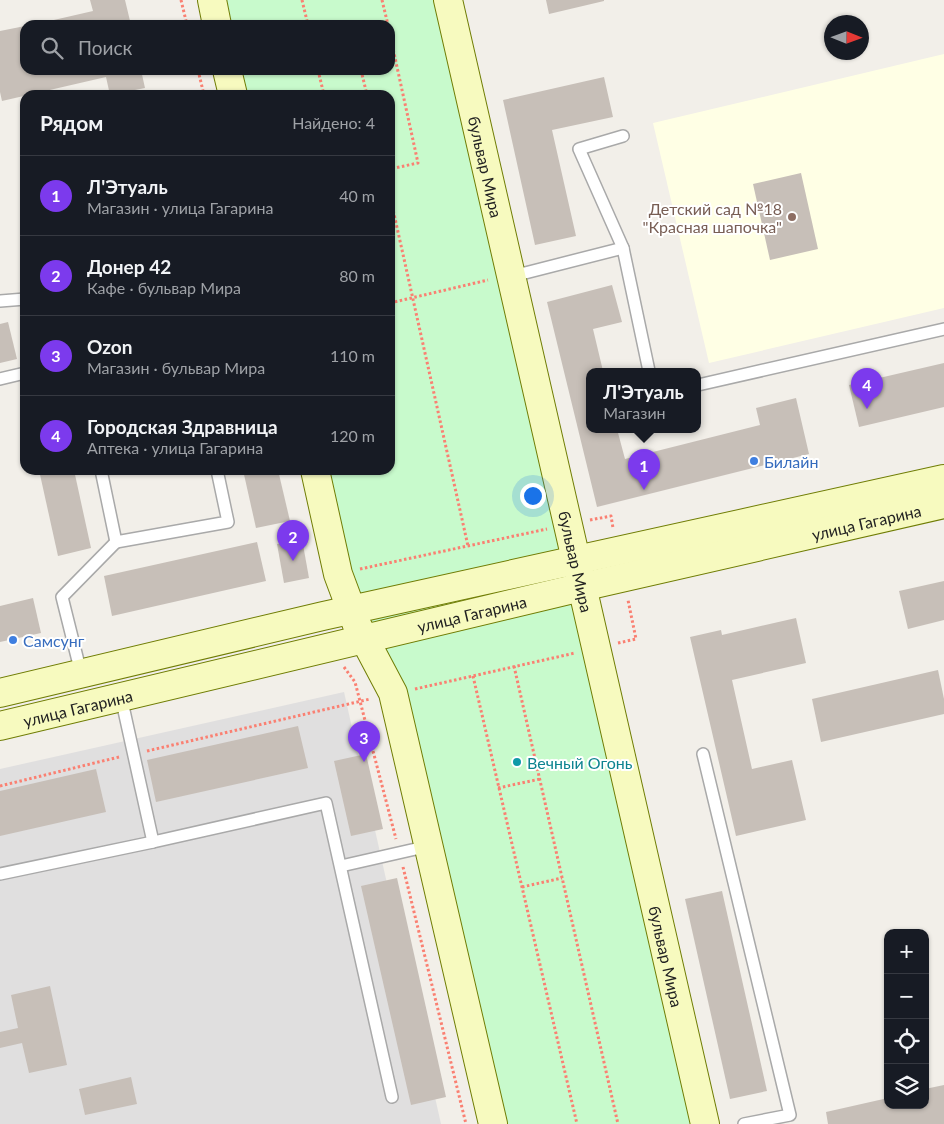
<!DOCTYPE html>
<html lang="ru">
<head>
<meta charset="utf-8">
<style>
	:root { --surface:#171b24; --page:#20242c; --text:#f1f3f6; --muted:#9ea1a6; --line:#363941; --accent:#7c3aed }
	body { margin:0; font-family:Lato,sans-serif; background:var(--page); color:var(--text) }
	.controls { position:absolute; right:15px; bottom:15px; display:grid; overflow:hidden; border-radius:10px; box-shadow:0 1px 4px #0004 }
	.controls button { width:45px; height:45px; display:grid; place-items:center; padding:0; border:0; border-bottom:1px solid var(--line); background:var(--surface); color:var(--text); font:25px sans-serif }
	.compass { position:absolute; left:824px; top:15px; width:45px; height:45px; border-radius:50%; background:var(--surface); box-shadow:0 1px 4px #0004; rotate:91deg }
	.you { position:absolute; left:532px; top:495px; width:18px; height:18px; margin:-12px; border:4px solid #fff; border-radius:50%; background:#1a73e8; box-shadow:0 0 0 8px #1a73e833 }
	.badge { display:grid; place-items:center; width:32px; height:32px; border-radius:50%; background:var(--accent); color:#fff; font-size:16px; font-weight:700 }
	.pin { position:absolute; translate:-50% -41px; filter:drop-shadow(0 1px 2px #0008) }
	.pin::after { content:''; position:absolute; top:26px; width:18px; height:15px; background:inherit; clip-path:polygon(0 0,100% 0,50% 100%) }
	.popup { position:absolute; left:586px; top:368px; width:115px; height:65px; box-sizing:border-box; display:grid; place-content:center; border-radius:10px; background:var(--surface); filter:drop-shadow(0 1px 4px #0005); font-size:16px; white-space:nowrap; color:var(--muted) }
	.popup b { font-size:19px; color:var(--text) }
	.popup::after { content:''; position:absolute; left:50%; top:100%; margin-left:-10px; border:10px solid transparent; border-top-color:var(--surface) }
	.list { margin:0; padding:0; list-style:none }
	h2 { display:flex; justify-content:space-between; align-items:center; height:65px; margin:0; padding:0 20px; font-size:21px }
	h2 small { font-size:16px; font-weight:400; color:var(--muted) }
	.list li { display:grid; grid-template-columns:32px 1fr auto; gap:15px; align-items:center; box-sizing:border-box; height:80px; padding:0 20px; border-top:1px solid var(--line) }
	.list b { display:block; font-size:19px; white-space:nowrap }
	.list p { margin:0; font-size:16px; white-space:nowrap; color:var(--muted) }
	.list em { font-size:16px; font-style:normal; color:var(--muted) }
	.icon { flex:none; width:28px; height:28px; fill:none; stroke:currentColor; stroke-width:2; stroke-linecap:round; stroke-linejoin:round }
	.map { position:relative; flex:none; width:944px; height:1124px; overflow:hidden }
	.search { position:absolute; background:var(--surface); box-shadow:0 1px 4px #0004; left:20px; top:20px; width:375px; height:55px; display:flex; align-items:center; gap:12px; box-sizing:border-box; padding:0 18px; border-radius:15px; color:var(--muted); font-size:19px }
	.panel { position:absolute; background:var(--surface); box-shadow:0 1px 4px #0004; left:20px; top:90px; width:375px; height:385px; border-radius:15px }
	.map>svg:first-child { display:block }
</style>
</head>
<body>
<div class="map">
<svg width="944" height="1124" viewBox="0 0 944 1124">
	<rect width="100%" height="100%" fill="#f2efe9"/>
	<path fill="#e0dfdf" d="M 344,692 L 441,1124 L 0,1124 L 0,769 Z"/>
	<path fill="#ffffe5" d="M 944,54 L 944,308 L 709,363 L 653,123 Z"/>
	<path fill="#c8facc" d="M 212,0 L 448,0 L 705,1124 L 493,1124 L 393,693 L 315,470 L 390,470 L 390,95 L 233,95 L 227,70 L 390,70 L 390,25 L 217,25 Z"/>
	<g fill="#c7bfb8">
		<path d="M 90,0 L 125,0 L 131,25 L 32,25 L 93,11 Z"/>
		<path d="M 546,0 L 604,0 L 604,1 L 549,14 Z"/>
		<path d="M 25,26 L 25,70 L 141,70 L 145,88 L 110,95 L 106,77 L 2,101 L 0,92 L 0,31 Z"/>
		<path d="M 604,77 L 613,117 L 552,130 L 576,236 L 535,245 L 503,100 Z"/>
		<path d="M 801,173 L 818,249 L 770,260 L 753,184 Z"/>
		<path d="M 612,285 L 622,322 L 593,329 L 603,371 L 590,371 L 590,429 L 617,429 L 625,459 L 760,425 L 756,408 L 796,398 L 809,454 L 597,507 L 547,302 Z"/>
		<path d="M 8,322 L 17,359 L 0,363 L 0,324 Z"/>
		<path d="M 944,363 L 944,407 L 859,427 L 849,385 Z"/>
		<path d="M 39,470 L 74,470 L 91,548 L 58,556 Z"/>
		<path d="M 243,470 L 278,470 L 290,521 L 256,528 Z"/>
		<path d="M 302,539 L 309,578 L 284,583 L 277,544 Z"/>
		<path d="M 257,542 L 266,581 L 112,616 L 104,576 Z"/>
		<path d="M 944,581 L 944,620 L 908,629 L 899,591 Z"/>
		<path d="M 33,598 L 41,633 L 0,642 L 0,606 Z"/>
		<path d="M 796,618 L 806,663 L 732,680 L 752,769 L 792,760 L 806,820 L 736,836 L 690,637 L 721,630 L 722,635 Z"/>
		<path d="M 938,670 L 944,699 L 944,714 L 821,742 L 812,699 Z"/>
		<path d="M 298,726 L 308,768 L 156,802 L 147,760 Z"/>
		<path d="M 366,754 L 383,829 L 351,836 L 334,761 Z"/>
		<path d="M 96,769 L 106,812 L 0,836 L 0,791 Z"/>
		<path d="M 397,878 L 446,1097 L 411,1105 L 361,886 Z"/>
		<path d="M 722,891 L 767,1091 L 730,1099 L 685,899 Z"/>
		<path d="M 50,986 L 67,1065 L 29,1073 L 22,1043 L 0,1048 L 0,1032 L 18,1028 L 11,995 Z"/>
		<path d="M 131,1077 L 137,1104 L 85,1115 L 79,1089 Z"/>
		<path d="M 944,1085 L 944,1124 L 828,1124 L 826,1112 L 888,1098 L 888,1105 L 925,1105 L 925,1089 Z"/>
	</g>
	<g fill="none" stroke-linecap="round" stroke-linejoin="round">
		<defs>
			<g id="lane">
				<path d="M 623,136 L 579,149 L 623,248"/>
				<path d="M 511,274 L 525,273 L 623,248 L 649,371"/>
				<path d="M 0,301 L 25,299"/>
				<path d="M 0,379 L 25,373"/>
				<path d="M 698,385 L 944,329"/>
				<path d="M 101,470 L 116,542 L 228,522 L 217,470"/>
				<path d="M 81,673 L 62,597 L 116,542"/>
				<path d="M 121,697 L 153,842 L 326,803 L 392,1097"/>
				<path d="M 703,754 L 790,1115 L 744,1124"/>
				<path d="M 341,866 L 429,846"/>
				<path d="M 0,874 L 153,842"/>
			</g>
			<g id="secondary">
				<path d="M 212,0 L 217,25"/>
				<path id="s1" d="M 448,0 L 705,1124"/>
				<path d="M 227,70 L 233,95"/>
				<path d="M 315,470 L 338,574 L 357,625 L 393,693 L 493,1124"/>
				<path d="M 0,693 L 323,616 L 944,479"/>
				<path id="s2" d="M 0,726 L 582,587 L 944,504"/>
			</g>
		</defs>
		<use href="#lane" stroke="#a9a9a9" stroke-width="14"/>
		<use href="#secondary" stroke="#707d05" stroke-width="30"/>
		<g stroke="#fa8072" stroke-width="3" stroke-dasharray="2.5 2.5" stroke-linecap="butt">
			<path d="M 181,0 L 187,25"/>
			<path d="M 302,0 L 308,25"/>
			<path d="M 382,0 L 388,25"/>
			<path d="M 390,35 L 418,163 L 390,169"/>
			<path d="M 198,70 L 204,95"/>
			<path d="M 318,70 L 324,95"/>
			<path d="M 361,70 L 367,95"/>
			<path d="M 390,196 L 468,546"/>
			<path d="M 390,303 L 488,280"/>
			<path d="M 590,520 L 611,516 L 613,528"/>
			<path d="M 360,569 L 547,529"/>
			<path d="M 618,643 L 636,639 L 628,600"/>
			<path d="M 514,666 L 618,1124"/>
			<path d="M 344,667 L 355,682 L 396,839"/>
			<path d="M 473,676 L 577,1124"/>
			<path d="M 415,689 L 575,653"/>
			<path d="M 147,751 L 370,699"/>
			<path d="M 0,786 L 119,757"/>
			<path d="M 498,788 L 540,779"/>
			<path d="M 403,867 L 466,1124"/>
			<path d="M 522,887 L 562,878"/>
		</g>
		<use href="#lane" stroke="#fff" stroke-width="11"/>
		<use href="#secondary" stroke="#f7fabf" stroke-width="28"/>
	</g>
	<circle fill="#8d6e63" stroke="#fff" stroke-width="2" cx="792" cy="217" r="5"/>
	<g fill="#3f7fe0" stroke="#fff" stroke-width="2">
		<circle cx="754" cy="461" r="5"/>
		<circle cx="13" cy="640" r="5"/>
	</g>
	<circle fill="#0f9aa8" stroke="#fff" stroke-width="2" cx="517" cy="762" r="5"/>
	<g text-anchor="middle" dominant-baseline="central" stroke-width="4" stroke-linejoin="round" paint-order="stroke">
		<g font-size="16" fill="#222" stroke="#fff">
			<text stroke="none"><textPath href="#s1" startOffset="171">бульвар Мира</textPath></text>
			<text stroke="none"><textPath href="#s2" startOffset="890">улица Гагарина</textPath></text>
			<text stroke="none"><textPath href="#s1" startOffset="576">бульвар Мира</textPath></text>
			<text stroke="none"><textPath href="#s2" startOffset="485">улица Гагарина</textPath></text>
			<text stroke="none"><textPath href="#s2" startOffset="80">улица Гагарина</textPath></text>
			<text stroke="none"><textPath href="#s1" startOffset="981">бульвар Мира</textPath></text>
		</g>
		<g font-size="16" fill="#785e54" stroke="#fff" text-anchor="end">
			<text x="782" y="208">Детский сад №18<tspan x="782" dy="18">"Красная шапочка"</tspan></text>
		</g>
		<g font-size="16" fill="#366cbe" stroke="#fff" text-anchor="start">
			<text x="764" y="461">Билайн</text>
			<text x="23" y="640">Самсунг</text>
		</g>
		<g font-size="16" fill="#0d838f" stroke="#fff" text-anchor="start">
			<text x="527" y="762">Вечный Огонь</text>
		</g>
	</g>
</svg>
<div class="controls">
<button>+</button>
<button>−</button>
<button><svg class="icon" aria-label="locate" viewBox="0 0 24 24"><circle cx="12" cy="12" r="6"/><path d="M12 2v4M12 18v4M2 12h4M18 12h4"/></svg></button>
<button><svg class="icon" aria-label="layers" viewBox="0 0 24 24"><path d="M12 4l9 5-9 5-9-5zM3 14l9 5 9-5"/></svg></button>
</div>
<svg class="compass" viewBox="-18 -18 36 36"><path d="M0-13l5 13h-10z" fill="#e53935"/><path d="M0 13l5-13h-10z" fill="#9ea1a6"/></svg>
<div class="you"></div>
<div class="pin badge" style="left:644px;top:490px">1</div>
<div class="popup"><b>Л'Этуаль</b>Магазин</div>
<div class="pin badge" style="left:293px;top:561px">2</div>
<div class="pin badge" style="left:364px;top:762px">3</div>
<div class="pin badge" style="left:867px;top:409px">4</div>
<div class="search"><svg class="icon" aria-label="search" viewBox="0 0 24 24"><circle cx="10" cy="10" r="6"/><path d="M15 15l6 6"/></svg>Поиск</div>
<section class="panel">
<h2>Рядом<small>Найдено: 4</small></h2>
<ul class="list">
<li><span class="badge">1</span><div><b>Л'Этуаль</b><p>Магазин · улица Гагарина</p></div><em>40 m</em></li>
<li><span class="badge">2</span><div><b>Донер 42</b><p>Кафе · бульвар Мира</p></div><em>80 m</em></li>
<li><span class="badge">3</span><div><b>Ozon</b><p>Магазин · бульвар Мира</p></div><em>110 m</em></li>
<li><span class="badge">4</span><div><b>Городская Здравница</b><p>Аптека · улица Гагарина</p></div><em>120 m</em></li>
</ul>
</section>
</div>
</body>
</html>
